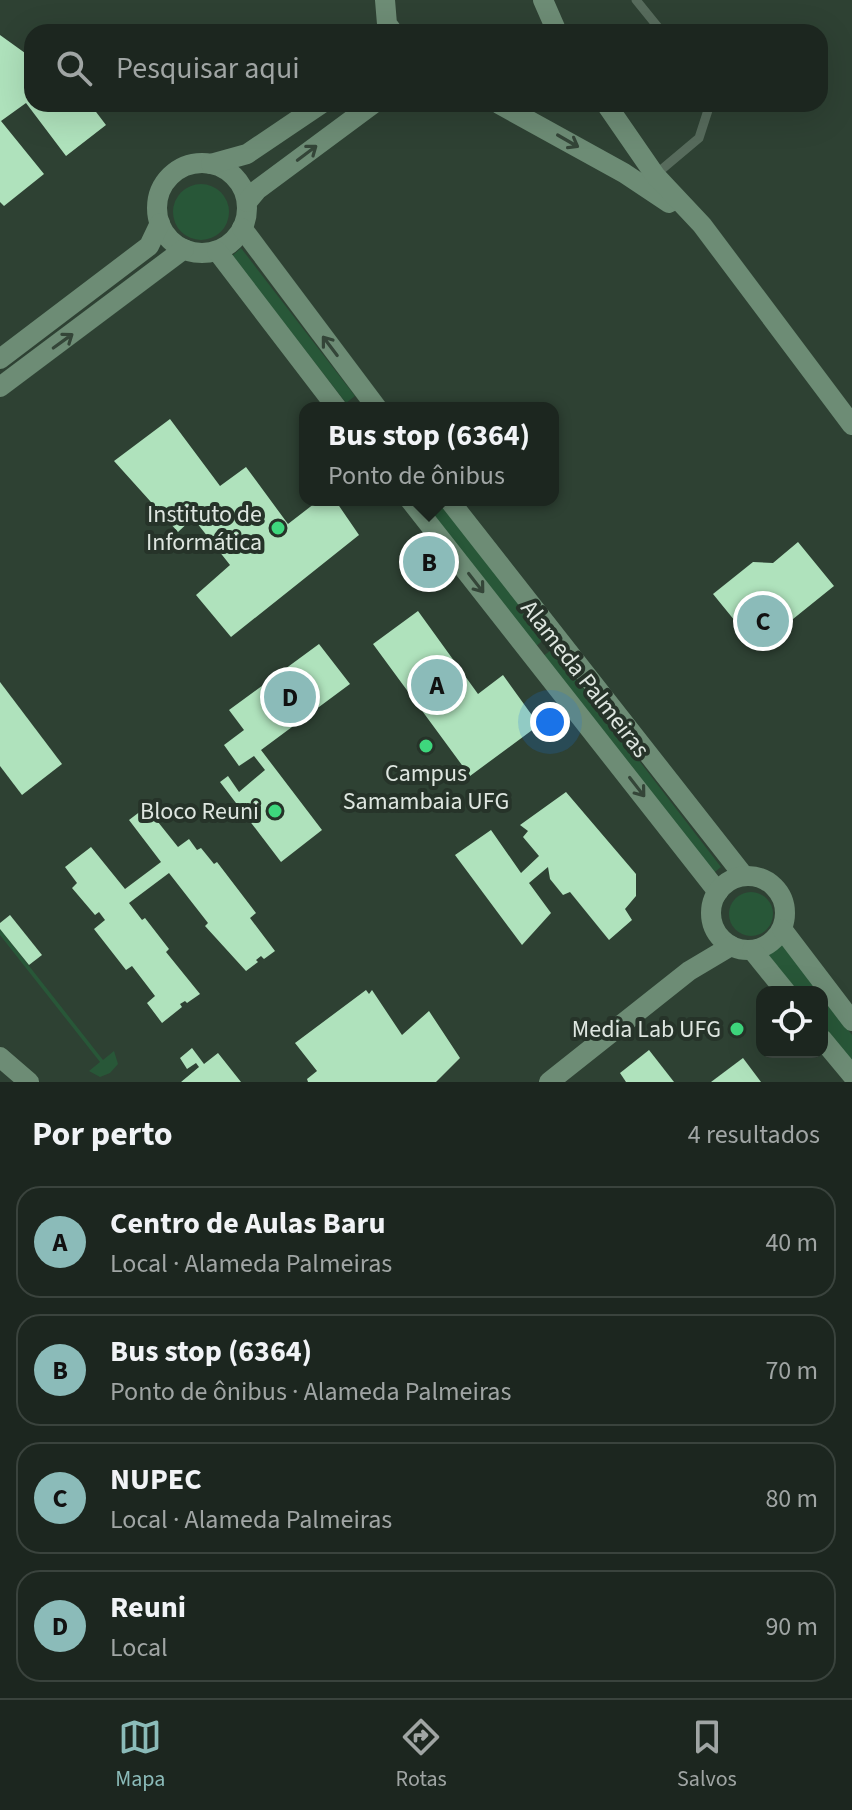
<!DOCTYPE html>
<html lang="pt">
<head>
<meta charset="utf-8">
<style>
	:root { --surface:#1c261f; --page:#29322c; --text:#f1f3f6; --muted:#a0a5a4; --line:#3a433d; --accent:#8bbbb9 }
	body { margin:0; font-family:"Source Sans 3",sans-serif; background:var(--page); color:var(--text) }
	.controls { position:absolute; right:24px; bottom:24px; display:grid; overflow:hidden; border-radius:16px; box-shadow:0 8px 32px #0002 }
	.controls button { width:72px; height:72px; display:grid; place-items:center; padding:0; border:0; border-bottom:2px solid var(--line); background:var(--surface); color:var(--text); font:40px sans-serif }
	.you { position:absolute; left:550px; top:722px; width:28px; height:28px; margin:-20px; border:6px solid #fff; border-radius:50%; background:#1a73e8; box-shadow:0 0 0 12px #1a73e833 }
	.badge { display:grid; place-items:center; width:52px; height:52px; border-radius:50%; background:var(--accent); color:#111; font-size:26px; font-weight:700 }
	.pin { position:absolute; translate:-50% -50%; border:4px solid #fff; box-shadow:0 2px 8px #0006 }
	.popup { position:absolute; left:299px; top:402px; width:260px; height:104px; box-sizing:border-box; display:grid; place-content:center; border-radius:16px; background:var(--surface); filter:drop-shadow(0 2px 6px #0005); font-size:26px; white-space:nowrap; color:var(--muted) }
	.popup b { font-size:30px; color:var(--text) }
	.popup::after { content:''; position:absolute; left:50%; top:100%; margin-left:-16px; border:16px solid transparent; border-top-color:var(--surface) }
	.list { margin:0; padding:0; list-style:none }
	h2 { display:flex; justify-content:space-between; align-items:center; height:104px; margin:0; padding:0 32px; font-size:34px }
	h2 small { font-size:26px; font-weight:400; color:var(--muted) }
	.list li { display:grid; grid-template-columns:52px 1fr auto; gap:24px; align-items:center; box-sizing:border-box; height:112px; margin:0 16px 16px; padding:0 16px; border:2px solid var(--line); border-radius:24px }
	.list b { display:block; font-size:30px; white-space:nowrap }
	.list p { margin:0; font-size:26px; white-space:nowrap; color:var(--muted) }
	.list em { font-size:26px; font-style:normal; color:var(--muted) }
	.icon { flex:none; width:44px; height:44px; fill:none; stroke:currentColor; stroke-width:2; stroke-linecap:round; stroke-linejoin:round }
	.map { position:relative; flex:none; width:852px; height:1082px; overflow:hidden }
	.search { position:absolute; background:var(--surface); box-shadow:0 8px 32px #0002; left:24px; right:24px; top:24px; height:88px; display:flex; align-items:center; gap:20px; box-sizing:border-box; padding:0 28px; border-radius:24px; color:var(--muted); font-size:30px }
	.sheet { height:616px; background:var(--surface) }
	nav { display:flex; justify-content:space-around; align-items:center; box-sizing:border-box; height:112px; border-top:2px solid var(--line); background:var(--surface); font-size:22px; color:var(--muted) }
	nav a { display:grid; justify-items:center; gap:4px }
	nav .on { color:var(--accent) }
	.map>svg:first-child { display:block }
</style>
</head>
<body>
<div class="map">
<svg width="852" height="1082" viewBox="0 0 852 1082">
	<rect width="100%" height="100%" fill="#263329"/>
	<path fill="#2e4133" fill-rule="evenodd" d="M 0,0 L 852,0 L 852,1082 L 0,1082 ZM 32,32 L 820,32 L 820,104 L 32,104 ZM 305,408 L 553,408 L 553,500 L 305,500 ZM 762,992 L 822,992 L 822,1052 L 762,1052 Z"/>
	<g fill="#285738">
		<circle cx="201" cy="212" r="28"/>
		<path d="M 241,248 L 355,396 L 346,403 L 232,256 Z"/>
		<path d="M 421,500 L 438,500 L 546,638 L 535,647 Z"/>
		<path d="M 553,649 L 721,867 L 711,875 L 543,656 Z"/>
		<circle cx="751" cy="914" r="22"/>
		<path d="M 0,929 L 103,1060 L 114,1051 L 118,1064 L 110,1073 L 100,1077 L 89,1071 L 100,1062 L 0,935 Z"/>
		<path d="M 781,943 L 819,992 L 796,992 L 768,956 Z"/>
		<path d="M 822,996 L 852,1035 L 852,1064 L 822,1026 Z"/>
	</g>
	<g fill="#afe2bc">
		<path d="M 0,35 L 32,58 L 32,104 L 90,104 L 106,125 L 66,156 L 26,103 L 1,121 L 44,174 L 4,206 L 0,202 Z"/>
		<path d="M 170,419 L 220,486 L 246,467 L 288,524 L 319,500 L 335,500 L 359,535 L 231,637 L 196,595 L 230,565 L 193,518 L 178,532 L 114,461 Z"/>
		<path d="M 798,542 L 834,586 L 757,648 L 713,594 L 753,562 L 773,563 Z"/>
		<path d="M 418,611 L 478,694 L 503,675 L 539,725 L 470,776 L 373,644 Z"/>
		<path d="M 319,644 L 350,684 L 261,750 L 322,830 L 281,862 L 220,782 L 228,776 L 239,792 L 265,770 L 254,756 L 239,766 L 224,745 L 244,730 L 229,710 Z"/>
		<path d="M 0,682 L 62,764 L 22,795 L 0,766 Z"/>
		<path d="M 566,792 L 636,874 L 636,896 L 625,909 L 632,920 L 609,940 L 570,892 L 563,895 L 550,879 L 548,867 L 529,883 L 551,913 L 522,945 L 455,855 L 491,830 L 521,873 L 539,856 L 523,837 L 528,831 L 520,825 Z"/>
		<path d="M 146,807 L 178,847 L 189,839 L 197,850 L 201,848 L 214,864 L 217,862 L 256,913 L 250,918 L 275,951 L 264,959 L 261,956 L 256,960 L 258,962 L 246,971 L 205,926 L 208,923 L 169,873 L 129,903 L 142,920 L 145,918 L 169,949 L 166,952 L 200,994 L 187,1003 L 185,1001 L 180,1004 L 182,1007 L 162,1023 L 147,1003 L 155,996 L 132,966 L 126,970 L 94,929 L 105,920 L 99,912 L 95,915 L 72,888 L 77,883 L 65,867 L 91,847 L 125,889 L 161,862 L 129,820 Z"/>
		<path d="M 10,915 L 42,955 L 29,965 L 0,929 L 0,923 Z"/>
		<path d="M 366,990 L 369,994 L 372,990 L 402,1035 L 429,1011 L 460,1058 L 436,1082 L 308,1082 L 307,1079 L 317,1071 L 295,1043 Z"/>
		<path d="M 192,1048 L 204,1064 L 218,1053 L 241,1082 L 181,1082 L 199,1067 L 196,1063 L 187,1069 L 180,1058 Z"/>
		<path d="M 649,1050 L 674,1082 L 626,1082 L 620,1073 Z"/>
		<path d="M 743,1058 L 761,1082 L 711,1082 Z"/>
	</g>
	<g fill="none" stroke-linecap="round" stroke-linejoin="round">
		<g stroke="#576b5c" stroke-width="9">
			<path d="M 636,0 L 662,32"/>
			<path d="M 655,175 L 699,138 L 710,104"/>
		</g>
		<g stroke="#6d8c75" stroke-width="20">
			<path d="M 385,0 L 387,24 L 393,32"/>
			<path d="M 543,0 L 557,32"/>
			<path d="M 499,104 L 624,173 L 669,203"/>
			<path d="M 606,104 L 655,175 L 702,225 L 852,425"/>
			<circle cx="202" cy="208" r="45"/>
			<path d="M 211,164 L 247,154 L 321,104"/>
			<path d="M 247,202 L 257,190 L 373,104"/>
			<path d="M 242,228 L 377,408"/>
			<path d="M 217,251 L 337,408"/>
			<path d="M 0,359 L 149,246 L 160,223"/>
			<path d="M 0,387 L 184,249"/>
			<path d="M 410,500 L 718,892"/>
			<path d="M 449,500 L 744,876"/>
			<circle cx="748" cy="913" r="37"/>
			<path d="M 782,929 L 852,1021"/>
			<path d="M 752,950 L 786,992"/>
			<path d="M 822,1039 L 852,1075"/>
			<path d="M 0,1057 L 29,1082"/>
			<path d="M 549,1082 L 689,971 L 731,946"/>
		</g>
	</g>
	<defs><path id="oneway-shaft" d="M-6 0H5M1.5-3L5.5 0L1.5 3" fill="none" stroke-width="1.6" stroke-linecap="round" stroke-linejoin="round" transform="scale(2)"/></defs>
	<g stroke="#344538">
		<use href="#oneway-shaft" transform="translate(568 141) rotate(30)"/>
		<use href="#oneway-shaft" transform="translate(307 153) rotate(-37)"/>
		<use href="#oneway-shaft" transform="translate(63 341) rotate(-36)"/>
		<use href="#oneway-shaft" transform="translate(330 346) rotate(-127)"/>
		<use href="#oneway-shaft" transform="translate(476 583) rotate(52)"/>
		<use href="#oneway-shaft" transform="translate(637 787) rotate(52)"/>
	</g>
	<g fill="#3ed77d" stroke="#263329" stroke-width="3">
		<circle cx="278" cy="528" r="8"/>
		<circle cx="426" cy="746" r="8"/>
		<circle cx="275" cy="811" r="8"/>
		<circle cx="737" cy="1029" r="8"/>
	</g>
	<g text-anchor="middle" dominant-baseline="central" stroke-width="8" stroke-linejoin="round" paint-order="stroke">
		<g font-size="24" fill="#dee6e0" stroke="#263329" text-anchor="end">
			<text x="262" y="514">Instituto de<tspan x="262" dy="28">Informática</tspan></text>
			<text x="426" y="773" text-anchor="middle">Campus<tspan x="426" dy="28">Samambaia UFG</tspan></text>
			<text x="259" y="811">Bloco Reuni</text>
			<text x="721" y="1029">Media Lab UFG</text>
		</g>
		<g font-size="24" fill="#dee6e0" stroke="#263329">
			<text transform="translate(585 679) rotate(52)">Alameda Palmeiras</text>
		</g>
	</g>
</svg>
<div class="controls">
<button><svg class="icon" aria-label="locate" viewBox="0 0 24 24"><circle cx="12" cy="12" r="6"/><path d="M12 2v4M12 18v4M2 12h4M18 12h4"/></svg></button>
</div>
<div class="you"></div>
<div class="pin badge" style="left:437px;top:685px">A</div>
<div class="pin badge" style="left:429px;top:562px">B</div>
<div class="popup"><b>Bus stop (6364)</b>Ponto de ônibus</div>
<div class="pin badge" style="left:763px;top:621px">C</div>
<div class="pin badge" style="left:290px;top:697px">D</div>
<div class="search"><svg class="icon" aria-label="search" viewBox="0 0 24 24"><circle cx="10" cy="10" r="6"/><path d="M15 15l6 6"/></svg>Pesquisar aqui</div>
</div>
<section class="sheet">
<h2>Por perto<small>4 resultados</small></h2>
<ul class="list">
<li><span class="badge">A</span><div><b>Centro de Aulas Baru</b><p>Local · Alameda Palmeiras</p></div><em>40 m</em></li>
<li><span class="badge">B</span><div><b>Bus stop (6364)</b><p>Ponto de ônibus · Alameda Palmeiras</p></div><em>70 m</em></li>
<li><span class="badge">C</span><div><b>NUPEC</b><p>Local · Alameda Palmeiras</p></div><em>80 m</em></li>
<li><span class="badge">D</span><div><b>Reuni</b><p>Local</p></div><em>90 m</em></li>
</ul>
</section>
<nav>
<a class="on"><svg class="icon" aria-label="map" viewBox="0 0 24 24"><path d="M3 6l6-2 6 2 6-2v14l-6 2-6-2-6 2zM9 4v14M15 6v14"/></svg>Mapa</a>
<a><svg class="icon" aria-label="directions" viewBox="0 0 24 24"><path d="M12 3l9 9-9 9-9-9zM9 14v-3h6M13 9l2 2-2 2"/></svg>Rotas</a>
<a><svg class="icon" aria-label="saved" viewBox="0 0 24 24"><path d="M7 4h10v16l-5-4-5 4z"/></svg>Salvos</a>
</nav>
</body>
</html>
